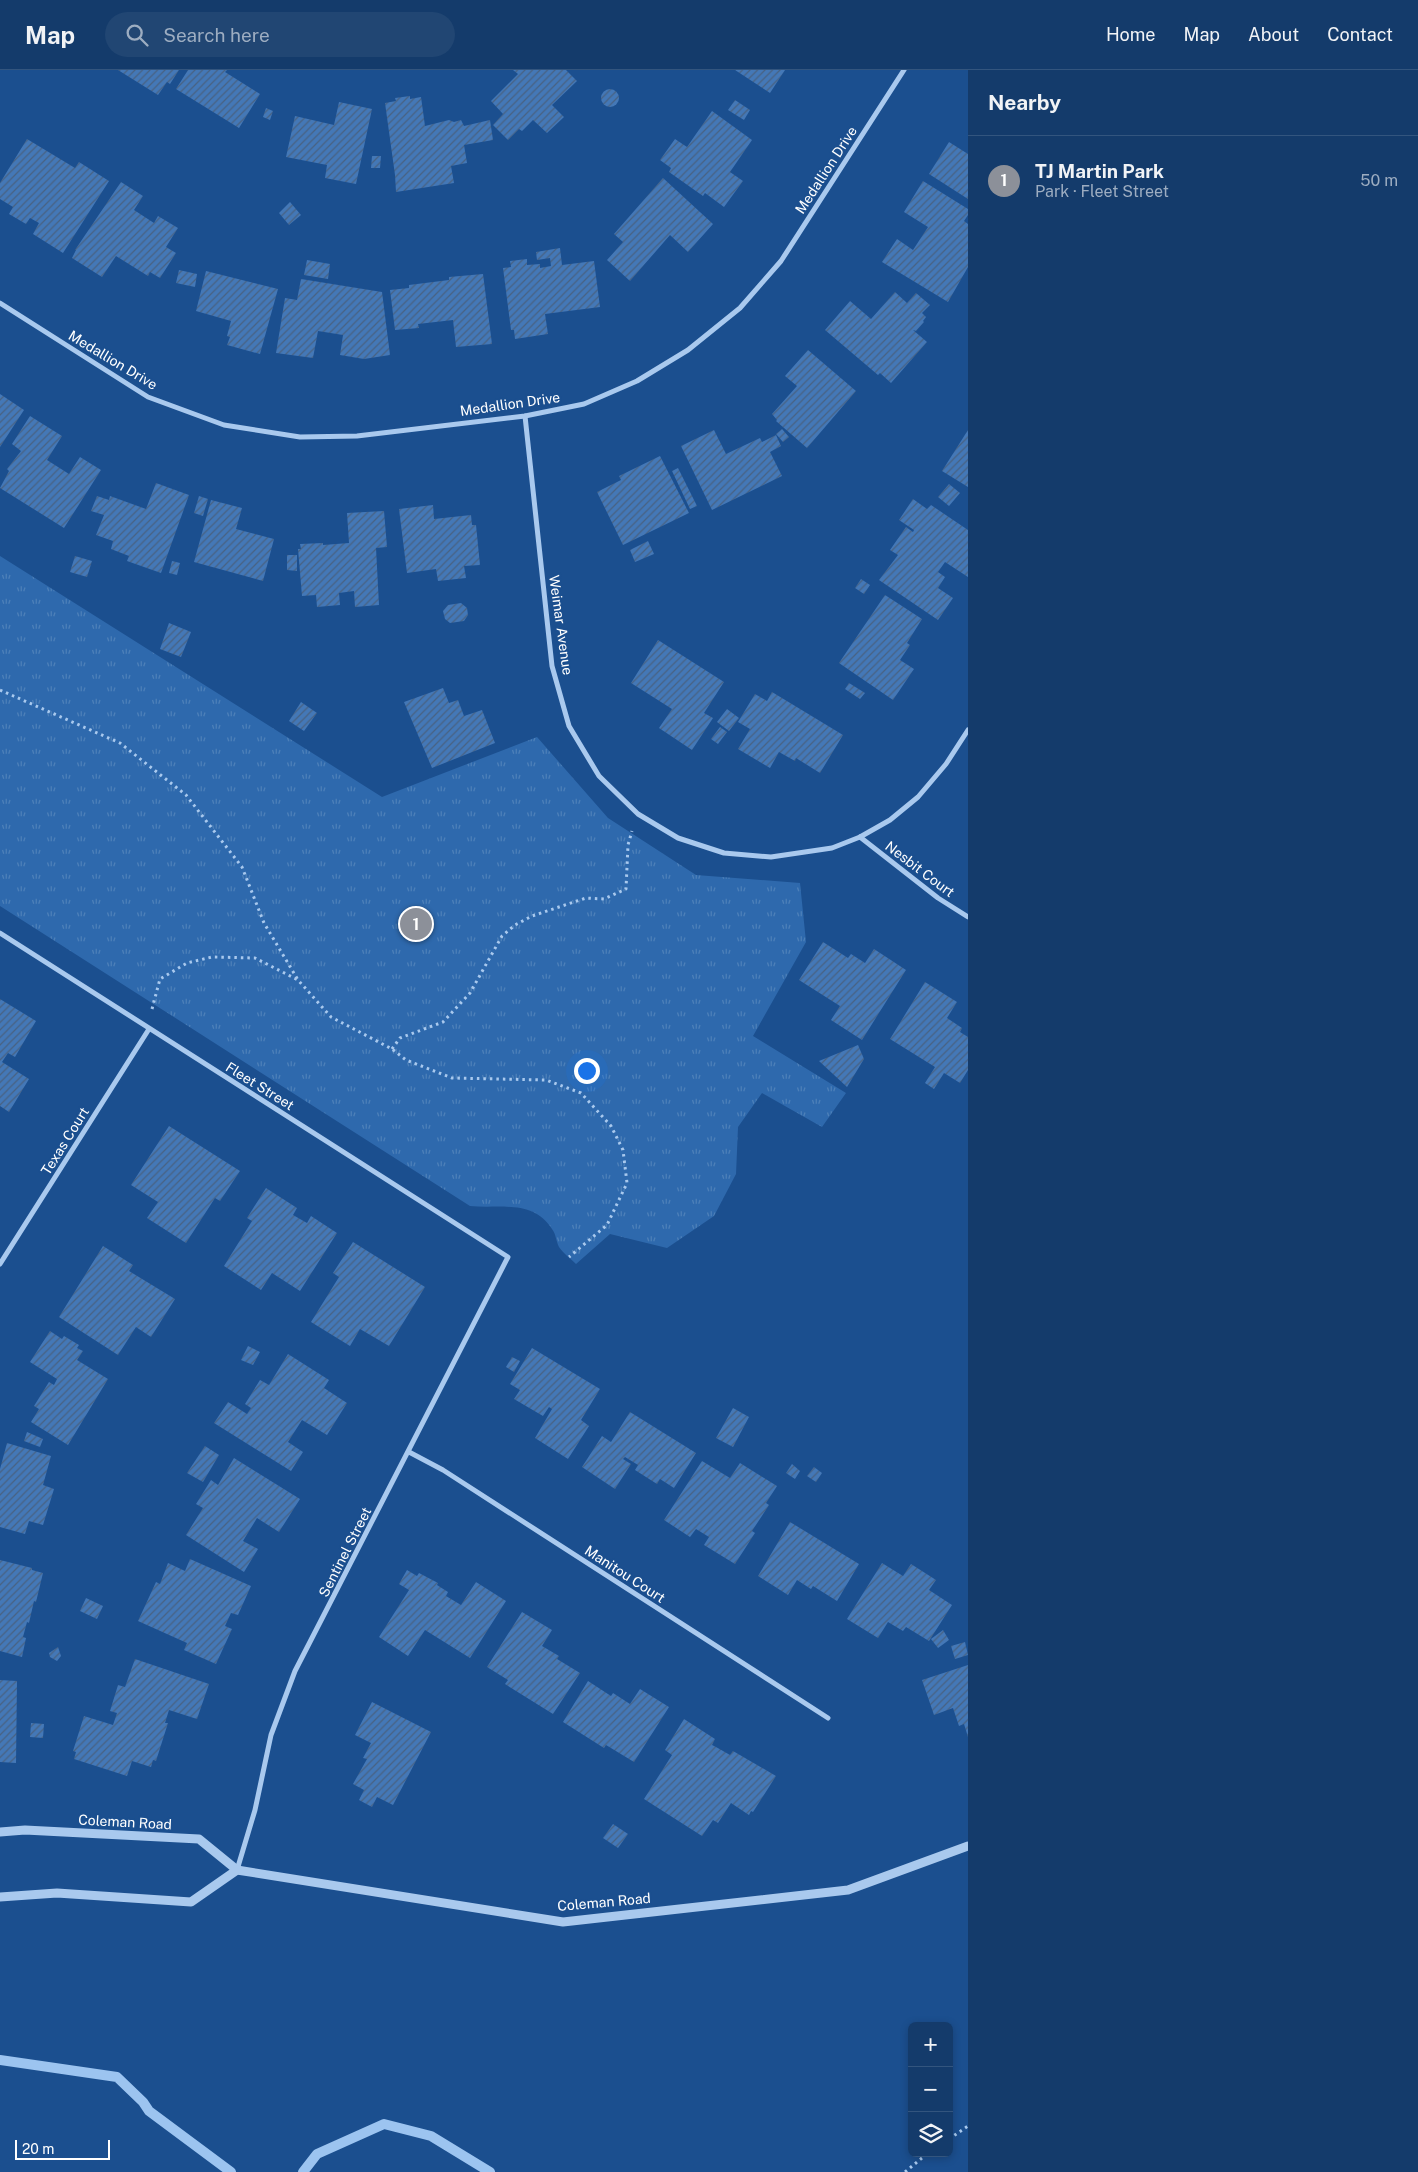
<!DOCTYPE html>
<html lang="en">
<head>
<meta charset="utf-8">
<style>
	:root { --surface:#143b6b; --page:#214673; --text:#f1f3f6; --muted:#9dadc1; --line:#33557e; --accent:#8c9099 }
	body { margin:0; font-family:"Public Sans",sans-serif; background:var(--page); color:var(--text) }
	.controls { position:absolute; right:15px; bottom:15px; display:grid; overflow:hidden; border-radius:8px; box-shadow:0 2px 8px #0003 }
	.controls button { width:45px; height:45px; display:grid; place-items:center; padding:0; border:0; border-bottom:1px solid var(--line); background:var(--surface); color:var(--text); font:25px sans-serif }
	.scale { position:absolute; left:15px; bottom:12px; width:95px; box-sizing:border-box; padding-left:5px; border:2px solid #fff; border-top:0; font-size:14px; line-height:18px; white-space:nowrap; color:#fff; -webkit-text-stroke:4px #1b4f8f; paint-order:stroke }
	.you { position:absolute; left:586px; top:1000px; width:18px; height:18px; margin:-12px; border:4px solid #fff; border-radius:50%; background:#1a73e8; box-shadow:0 0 0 8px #1a73e833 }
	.badge { display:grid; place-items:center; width:32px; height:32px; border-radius:50%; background:var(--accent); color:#fff; font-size:16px; font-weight:700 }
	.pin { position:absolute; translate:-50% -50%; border:2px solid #fff; box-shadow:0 1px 5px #0006 }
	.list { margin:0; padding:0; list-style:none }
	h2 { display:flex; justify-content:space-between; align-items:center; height:65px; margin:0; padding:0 20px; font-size:21px }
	h2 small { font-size:16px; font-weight:400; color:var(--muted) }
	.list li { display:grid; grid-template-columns:32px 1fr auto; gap:15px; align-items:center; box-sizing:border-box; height:90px; padding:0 20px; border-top:1px solid var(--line) }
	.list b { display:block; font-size:19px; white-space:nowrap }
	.list p { margin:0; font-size:16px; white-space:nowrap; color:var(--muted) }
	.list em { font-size:16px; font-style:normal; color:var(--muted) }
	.icon { flex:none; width:28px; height:28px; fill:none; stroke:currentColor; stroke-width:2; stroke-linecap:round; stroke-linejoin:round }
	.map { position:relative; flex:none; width:968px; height:2102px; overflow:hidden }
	header { display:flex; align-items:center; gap:30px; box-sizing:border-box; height:70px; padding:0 25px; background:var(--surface); border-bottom:1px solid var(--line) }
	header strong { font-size:24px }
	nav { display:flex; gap:28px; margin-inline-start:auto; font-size:18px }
	.search { width:350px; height:45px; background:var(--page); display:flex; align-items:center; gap:12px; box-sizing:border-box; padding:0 18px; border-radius:28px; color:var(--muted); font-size:19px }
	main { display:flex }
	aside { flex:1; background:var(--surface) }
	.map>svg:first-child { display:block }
</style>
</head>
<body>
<header>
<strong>Map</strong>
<div class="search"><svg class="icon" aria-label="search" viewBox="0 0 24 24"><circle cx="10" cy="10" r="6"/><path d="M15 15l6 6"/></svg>Search here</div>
<nav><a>Home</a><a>Map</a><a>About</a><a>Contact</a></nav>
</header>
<main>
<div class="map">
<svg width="968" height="2102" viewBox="0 0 968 2102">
	<defs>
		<pattern id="park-tufts" width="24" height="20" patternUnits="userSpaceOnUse" patternTransform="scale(1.25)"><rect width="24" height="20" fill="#2e69ad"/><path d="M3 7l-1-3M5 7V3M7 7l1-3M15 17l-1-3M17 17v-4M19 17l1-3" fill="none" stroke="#4d80b9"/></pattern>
		<pattern id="building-hatch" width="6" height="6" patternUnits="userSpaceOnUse" patternTransform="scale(1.25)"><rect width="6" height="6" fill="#4478b7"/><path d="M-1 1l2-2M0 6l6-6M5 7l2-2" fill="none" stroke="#486282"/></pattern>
	</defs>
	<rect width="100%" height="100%" fill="#1b4f8f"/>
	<path fill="url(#park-tufts)" d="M 0,486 L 382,727 L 537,667 L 608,748 L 696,805 L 800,813 L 806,872 L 753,966 L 846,1023 L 822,1057 L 762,1023 L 738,1057 L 736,1104 L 714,1146 L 667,1178 L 610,1164 L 576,1194 C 571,1189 563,1183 559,1177 C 556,1171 556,1164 552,1159 C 533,1129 500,1139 470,1136 L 0,836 Z"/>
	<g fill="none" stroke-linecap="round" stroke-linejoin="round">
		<g stroke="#9cc4f0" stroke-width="10">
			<path d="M 0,1990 L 117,2007 L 143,2032 L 149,2041 L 231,2102"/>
			<path d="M 303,2102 L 317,2084 L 384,2054 L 431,2066 L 490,2102"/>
		</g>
	</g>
	<g fill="url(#building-hatch)">
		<path d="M 118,0 L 179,0 L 170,14 L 167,12 L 158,25 Z"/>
		<path d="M 188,0 L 227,0 L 225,2 L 260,24 L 239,58 L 176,19 Z"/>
		<path d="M 513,0 L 566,0 L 577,11 L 552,35 L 564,47 L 547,63 L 533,50 L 522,61 L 519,59 L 508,70 L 493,55 L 503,44 L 491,31 L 518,4 Z"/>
		<path d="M 735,0 L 785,0 L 770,23 Z"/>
		<circle cx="610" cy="28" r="9"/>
		<path d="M 410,26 L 410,29 L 421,27 L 425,56 L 449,50 L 454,52 L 461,50 L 464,56 L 490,50 L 493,70 L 464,75 L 467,93 L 451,96 L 454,113 L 396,122 L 395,105 L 385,33 L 396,31 L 395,28 Z"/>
		<path d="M 735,30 L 750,40 L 744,50 L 728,40 Z"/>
		<path d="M 339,32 L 372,39 L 356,114 L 325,108 L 327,95 L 286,87 L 295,46 L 334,55 Z"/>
		<path d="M 266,38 L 273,41 L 270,50 L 263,47 Z"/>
		<path d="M 712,41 L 752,70 L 730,102 L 743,111 L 724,137 L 705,123 L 703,126 L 669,102 L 671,98 L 660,90 L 675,69 L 687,77 Z"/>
		<path d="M 27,69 L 75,98 L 79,92 L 109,111 L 63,183 L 33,164 L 39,153 L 30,148 L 26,154 L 9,144 L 13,137 L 0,129 L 0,113 Z"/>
		<path d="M 949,72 L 968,84 L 968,129 L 929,104 Z"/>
		<path d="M 372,86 L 381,86 L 380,98 L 371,98 Z"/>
		<path d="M 663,108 L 713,154 L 688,182 L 670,165 L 630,211 L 607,190 L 623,172 L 614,164 Z"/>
		<path d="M 923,111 L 968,139 L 968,145 L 964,151 L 968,154 L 968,197 L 948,232 L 882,192 L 897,169 L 913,180 L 928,157 L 904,142 Z"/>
		<path d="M 121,112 L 143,126 L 134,140 L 154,153 L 158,146 L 178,158 L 166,177 L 176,183 L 160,208 L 150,202 L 148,206 L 116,186 L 102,207 L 72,188 L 76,180 L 75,180 Z"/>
		<path d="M 290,132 L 301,145 L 289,155 L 279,143 Z"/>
		<path d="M 560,178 L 562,195 L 594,191 L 600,237 L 545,244 L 548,264 L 515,269 L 514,260 L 511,260 L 503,198 L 511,197 L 510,191 L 527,189 L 527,195 L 540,194 L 540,198 L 551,196 L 550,188 L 537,190 L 536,182 Z"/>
		<path d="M 307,190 L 330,194 L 328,209 L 304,205 Z"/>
		<path d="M 179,200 L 197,204 L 195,217 L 176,213 Z"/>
		<path d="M 206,201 L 278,219 L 260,284 L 227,275 L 230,267 L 227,266 L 231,251 L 196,241 Z"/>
		<path d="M 483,204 L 492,274 L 456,277 L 453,250 L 418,254 L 419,258 L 395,260 L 390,220 L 409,218 L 409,215 L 449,210 L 449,207 Z"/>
		<path d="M 301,209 L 382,222 L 390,285 L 364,289 L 340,285 L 343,265 L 318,261 L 313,288 L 276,283 L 285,228 L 297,230 Z"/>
		<path d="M 895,222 L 907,233 L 916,223 L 930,235 L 922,243 L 926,247 L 923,251 L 924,252 L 916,261 L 913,260 L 927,272 L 891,313 L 880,303 L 878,305 L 825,260 L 850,231 L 871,249 Z"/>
		<path d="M 808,280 L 856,321 L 807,378 L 776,351 L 777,350 L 772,344 L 797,316 L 785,306 Z"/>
		<path d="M 0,324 L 24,340 L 0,377 Z"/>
		<path d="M 30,346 L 62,366 L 47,390 L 69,404 L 80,387 L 101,400 L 64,458 L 0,418 L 9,401 L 7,399 L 21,381 L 12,374 Z"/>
		<path d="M 782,359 L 789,367 L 783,372 L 776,364 Z"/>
		<path d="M 714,360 L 726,384 L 760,368 L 762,372 L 776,365 L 781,376 L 770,382 L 782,406 L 712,440 L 681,376 Z"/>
		<path d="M 968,360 L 968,417 L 942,401 Z"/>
		<path d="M 660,386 L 689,443 L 623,475 L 597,422 L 621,410 L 619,406 Z"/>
		<path d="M 678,398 L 697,436 L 690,439 L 672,401 Z"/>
		<path d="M 156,413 L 189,425 L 161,503 L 127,491 L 129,486 L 111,479 L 113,471 L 96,465 L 104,445 L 91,441 L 97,426 L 109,430 L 110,426 L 146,439 Z"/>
		<path d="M 949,414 L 960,423 L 949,436 L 938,427 Z"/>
		<path d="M 199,426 L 208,429 L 203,446 L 194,443 Z"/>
		<path d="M 913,429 L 927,439 L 931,435 L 968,460 L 968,507 L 945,492 L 938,502 L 945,507 L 938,518 L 953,528 L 938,550 L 879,510 L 898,485 L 890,480 L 906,457 L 913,462 L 914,460 L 899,450 Z"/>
		<path d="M 211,430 L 242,438 L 236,459 L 274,469 L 263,511 L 194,492 Z"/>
		<path d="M 433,435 L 434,449 L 471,445 L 472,455 L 476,455 L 480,495 L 464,496 L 466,508 L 438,511 L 436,499 L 407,503 L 399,439 Z"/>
		<path d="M 384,441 L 387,477 L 376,478 L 379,535 L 355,537 L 354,521 L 339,523 L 340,535 L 317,537 L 316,525 L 302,526 L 298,479 L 301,479 L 300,474 L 323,473 L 323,475 L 349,473 L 347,443 Z"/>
		<path d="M 648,471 L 654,484 L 635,492 L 630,480 Z"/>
		<path d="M 287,485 L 297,485 L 297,501 L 287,500 Z"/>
		<path d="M 75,486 L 92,491 L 87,507 L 70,502 Z"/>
		<path d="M 172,491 L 180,493 L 177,505 L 169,503 Z"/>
		<path d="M 861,509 L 870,515 L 864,524 L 855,518 Z"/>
		<path d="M 885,525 L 922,549 L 907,573 L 910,575 L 900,590 L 914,599 L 893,630 L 839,593 Z"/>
		<path d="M 461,533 L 467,538 L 468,545 L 464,551 L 450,553 L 445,549 L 443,541 L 448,535 Z"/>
		<path d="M 169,553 L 191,562 L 181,587 L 160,579 Z"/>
		<path d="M 658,570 L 724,612 L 704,643 L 713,648 L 692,680 L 659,658 L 672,639 L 631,613 Z"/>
		<path d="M 849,613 L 865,623 L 860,629 L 845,619 Z"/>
		<path d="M 443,618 L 449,633 L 458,630 L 464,646 L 482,640 L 495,673 L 432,698 L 404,632 Z"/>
		<path d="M 772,622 L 843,665 L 820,703 L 796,688 L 795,691 L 779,682 L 770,698 L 738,679 L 750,659 L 738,652 L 755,624 L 767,631 Z"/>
		<path d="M 301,632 L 317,643 L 304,661 L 289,651 Z"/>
		<path d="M 727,639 L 739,648 L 729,661 L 717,652 Z"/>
		<path d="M 720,657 L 727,662 L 718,674 L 711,669 Z"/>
		<path d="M 823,872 L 848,888 L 851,884 L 865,893 L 874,879 L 906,900 L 862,970 L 831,950 L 840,936 L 799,910 Z"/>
		<path d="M 925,912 L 957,932 L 947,948 L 962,958 L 960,962 L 968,967 L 968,1000 L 960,1013 L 944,1003 L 934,1019 L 925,1013 L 935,997 L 890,969 Z"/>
		<path d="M 0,929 L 36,951 L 15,987 L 8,983 L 2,992 L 29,1009 L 9,1042 L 0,1036 Z"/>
		<path d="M 858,975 L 864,989 L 847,1017 L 819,991 Z"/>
		<path d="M 169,1056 L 240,1101 L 220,1131 L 215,1128 L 186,1173 L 147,1148 L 158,1132 L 131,1115 Z"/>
		<path d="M 266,1118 L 297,1138 L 293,1145 L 307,1153 L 311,1146 L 337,1163 L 300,1221 L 272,1203 L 261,1220 L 224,1196 L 252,1151 L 247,1148 Z"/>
		<path d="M 353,1172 L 425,1217 L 389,1276 L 360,1259 L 350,1276 L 311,1252 L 339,1207 L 333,1203 Z"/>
		<path d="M 103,1176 L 133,1195 L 129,1201 L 175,1229 L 151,1267 L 136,1257 L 118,1285 L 59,1247 Z"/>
		<path d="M 50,1261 L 62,1269 L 64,1266 L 79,1275 L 77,1278 L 83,1281 L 77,1290 L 108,1309 L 68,1375 L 31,1352 L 39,1339 L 34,1336 L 49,1312 L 54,1315 L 57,1309 L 30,1292 Z"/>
		<path d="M 248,1276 L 260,1282 L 253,1295 L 241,1290 Z"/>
		<path d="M 532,1278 L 600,1319 L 581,1350 L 589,1356 L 568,1389 L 535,1368 L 552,1339 L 549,1337 L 543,1346 L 514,1329 L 520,1320 L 510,1314 Z"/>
		<path d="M 288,1284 L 329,1310 L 324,1318 L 347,1333 L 327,1365 L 302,1350 L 288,1372 L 303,1382 L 291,1401 L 214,1353 L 228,1332 L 247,1344 L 251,1338 L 245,1334 L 260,1310 L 269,1315 Z"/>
		<path d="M 512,1287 L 520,1291 L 514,1302 L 506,1297 Z"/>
		<path d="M 733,1338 L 749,1347 L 733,1377 L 716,1368 Z"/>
		<path d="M 630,1342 L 696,1383 L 674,1418 L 660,1409 L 657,1414 L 635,1400 L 638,1395 L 625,1387 L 623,1389 L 631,1394 L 615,1419 L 582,1397 L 602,1366 L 611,1372 Z"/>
		<path d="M 27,1362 L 43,1369 L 40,1377 L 24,1371 Z"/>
		<path d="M 7,1373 L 51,1386 L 43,1415 L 54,1419 L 43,1455 L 29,1451 L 25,1464 L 0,1457 L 0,1399 Z"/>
		<path d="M 205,1376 L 219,1385 L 203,1412 L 187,1403 Z"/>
		<path d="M 234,1388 L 300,1429 L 279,1462 L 257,1448 L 243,1471 L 258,1479 L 244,1502 L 186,1465 L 203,1438 L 196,1434 L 211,1410 L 218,1415 Z"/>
		<path d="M 702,1391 L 730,1408 L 740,1393 L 777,1416 L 766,1433 L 769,1435 L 752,1461 L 755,1463 L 735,1494 L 704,1475 L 709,1467 L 696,1459 L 690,1467 L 664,1450 Z"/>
		<path d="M 792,1394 L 800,1401 L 795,1409 L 786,1403 Z"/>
		<path d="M 814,1397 L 822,1403 L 816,1412 L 807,1406 Z"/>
		<path d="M 790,1452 L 859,1494 L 837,1531 L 813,1516 L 811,1519 L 797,1510 L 788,1525 L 758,1506 Z"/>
		<path d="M 190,1489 L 251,1516 L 238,1545 L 231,1543 L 225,1556 L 232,1559 L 216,1594 L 184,1580 L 187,1573 L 138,1551 L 156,1512 L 160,1514 L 168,1493 L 185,1501 Z"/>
		<path d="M 0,1490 L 32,1498 L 32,1500 L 43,1503 L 36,1532 L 34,1531 L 29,1553 L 27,1552 L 23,1567 L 26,1568 L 22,1587 L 0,1581 Z"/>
		<path d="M 882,1493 L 903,1506 L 911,1494 L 936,1510 L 929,1520 L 952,1535 L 929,1571 L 906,1557 L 903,1561 L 888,1552 L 878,1568 L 847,1549 Z"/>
		<path d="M 407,1500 L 417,1506 L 419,1503 L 438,1513 L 437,1515 L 448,1522 L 446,1526 L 461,1535 L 476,1512 L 506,1531 L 470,1588 L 425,1560 L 408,1586 L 379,1567 L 409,1520 L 399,1514 Z"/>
		<path d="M 86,1528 L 103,1536 L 97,1549 L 80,1541 Z"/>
		<path d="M 522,1542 L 552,1560 L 542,1576 L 559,1586 L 557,1589 L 580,1603 L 553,1644 L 505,1614 L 508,1610 L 487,1597 Z"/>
		<path d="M 943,1560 L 949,1570 L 938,1578 L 931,1569 Z"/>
		<path d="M 965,1572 L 968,1585 L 955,1589 L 951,1576 Z"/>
		<path d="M 58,1577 L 61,1586 L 57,1591 L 50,1587 L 49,1583 Z"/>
		<path d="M 135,1589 L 209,1614 L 197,1649 L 169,1640 L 165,1653 L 168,1653 L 156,1691 L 153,1690 L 151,1697 L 132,1691 L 127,1706 L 74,1689 L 76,1682 L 73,1681 L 84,1646 L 113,1655 L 117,1643 L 110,1641 L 118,1615 L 125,1617 Z"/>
		<path d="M 968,1595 L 968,1667 L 964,1654 L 959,1656 L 953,1638 L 934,1645 L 922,1610 Z"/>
		<path d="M 0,1610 L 17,1611 L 16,1693 L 0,1692 Z"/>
		<path d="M 588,1611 L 611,1626 L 613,1623 L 630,1634 L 640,1619 L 669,1637 L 634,1692 L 606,1675 L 604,1678 L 563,1652 Z"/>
		<path d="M 372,1632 L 431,1662 L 393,1735 L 377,1727 L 372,1737 L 359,1730 L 364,1720 L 353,1714 L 367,1689 L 363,1688 L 371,1673 L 355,1665 Z"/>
		<path d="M 684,1649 L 715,1669 L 712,1675 L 716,1677 L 730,1685 L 733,1681 L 776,1706 L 753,1742 L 751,1741 L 749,1745 L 731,1733 L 718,1753 L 713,1750 L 702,1766 L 644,1729 L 672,1685 L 665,1680 Z"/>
		<path d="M 31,1653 L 44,1654 L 43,1668 L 30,1667 Z"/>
		<path d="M 613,1754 L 628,1764 L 618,1778 L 603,1768 Z"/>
	</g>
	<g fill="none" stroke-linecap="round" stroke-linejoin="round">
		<g stroke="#a9c9ee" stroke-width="3" stroke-dasharray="2.5 4" stroke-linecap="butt">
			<path d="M 0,620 L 120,673 L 186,725 L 242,797 L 264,853 L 298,910 L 331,947 L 392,979 L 406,990 L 452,1008 L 546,1010 L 581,1023 L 611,1056 L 623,1080 L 627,1113 L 607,1155 L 569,1187"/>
			<path d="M 152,939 L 160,909 L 187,893 L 212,887 L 255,888 L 298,910"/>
			<path d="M 392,979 L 400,968 L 443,952 L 470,923 L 502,866 L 515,855 L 532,846 L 586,828 L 604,829 L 626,819 L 628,775 L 632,761"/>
			<path d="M 949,2069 L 968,2056"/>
			<path d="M 905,2102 L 928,2083"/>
		</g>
		<g stroke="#a9c9ee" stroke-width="5">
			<path d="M 0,233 L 148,327 L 224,355 L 300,367 L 357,366 L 525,346 L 584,334 L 637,311 L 688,280 L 740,238 L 781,191 L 904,0"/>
			<path d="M 525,346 L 552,596 L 569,656 L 599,706 L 638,744 L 678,768 L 724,783 L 771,787 L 832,778 L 860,767 L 890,750 L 918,727 L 946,694 L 968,660"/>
			<path d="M 860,767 L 938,828 L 968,847"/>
			<path d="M 0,863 L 508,1187 L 295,1601 L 271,1665 L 255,1740 L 237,1800"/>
			<path d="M 0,1194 L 149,959"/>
			<path d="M 409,1382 L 443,1400 L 828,1648"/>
		</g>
		<g stroke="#a9c9ee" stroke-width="9">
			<path d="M 0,1762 L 25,1760 L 199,1769 L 237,1800 L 563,1852 L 848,1820 L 968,1776"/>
			<path d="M 0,1827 L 57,1823 L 191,1832 L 237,1800"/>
		</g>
	</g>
	<g text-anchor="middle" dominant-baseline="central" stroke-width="4" stroke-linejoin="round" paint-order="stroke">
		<g font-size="14" fill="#fff" stroke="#1b4f8f">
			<text transform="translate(826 100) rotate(-57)">Medallion Drive</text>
			<text transform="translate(113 290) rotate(31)">Medallion Drive</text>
			<text transform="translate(510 334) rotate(-8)">Medallion Drive</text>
			<text transform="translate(561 555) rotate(82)">Weimar Avenue</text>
			<text transform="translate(920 799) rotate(37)">Nesbit Court</text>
			<text transform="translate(260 1016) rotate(32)">Fleet Street</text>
			<text transform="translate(65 1071) rotate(-58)">Texas Court</text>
			<text transform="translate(345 1482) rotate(-63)">Sentinel Street</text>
			<text transform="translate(625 1504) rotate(33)">Manitou Court</text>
			<text transform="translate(125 1752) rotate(3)">Coleman Road</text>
			<text transform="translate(604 1832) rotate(-5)">Coleman Road</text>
		</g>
	</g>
</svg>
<div class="controls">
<button>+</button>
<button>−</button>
<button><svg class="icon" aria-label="layers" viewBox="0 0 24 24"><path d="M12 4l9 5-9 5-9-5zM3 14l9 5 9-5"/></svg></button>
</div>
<div class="scale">20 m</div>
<div class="you"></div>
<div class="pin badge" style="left:416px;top:854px">1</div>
</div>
<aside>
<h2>Nearby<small></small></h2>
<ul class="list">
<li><span class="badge">1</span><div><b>TJ Martin Park</b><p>Park · Fleet Street</p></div><em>50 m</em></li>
</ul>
</aside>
</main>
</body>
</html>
